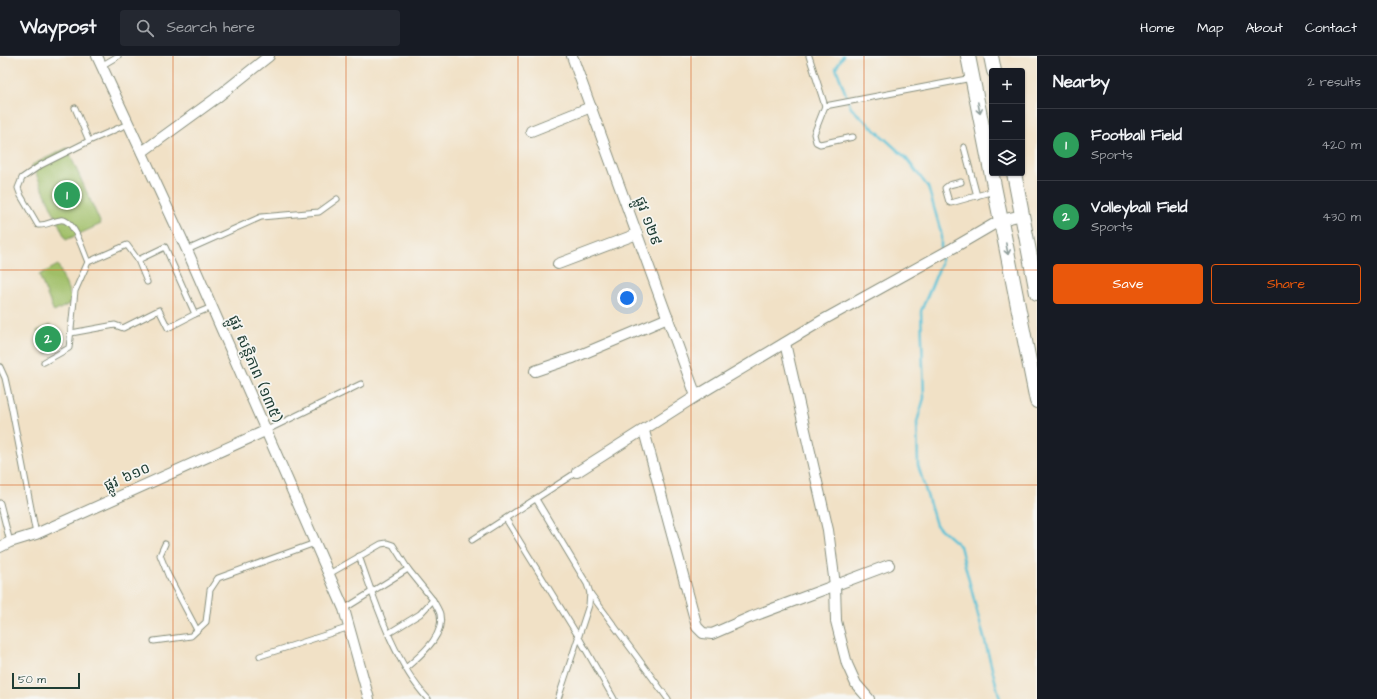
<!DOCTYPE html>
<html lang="en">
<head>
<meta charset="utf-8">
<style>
	:root { --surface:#171b24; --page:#242831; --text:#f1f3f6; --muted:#9ea1a6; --line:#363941; --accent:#ea580c }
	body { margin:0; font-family:"Architects Daughter","Noto Sans Khmer",sans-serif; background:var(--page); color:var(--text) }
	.controls { position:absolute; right:12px; top:12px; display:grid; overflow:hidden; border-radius:4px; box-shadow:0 1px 3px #0004 }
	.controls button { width:36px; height:36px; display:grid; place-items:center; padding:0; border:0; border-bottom:1px solid var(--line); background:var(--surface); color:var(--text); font:20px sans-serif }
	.scale { position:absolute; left:12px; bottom:10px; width:68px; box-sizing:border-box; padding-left:4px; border:2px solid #1f3d34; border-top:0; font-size:11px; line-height:14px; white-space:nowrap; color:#1f3d34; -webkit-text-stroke:3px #f6f6f2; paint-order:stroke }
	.you { position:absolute; left:627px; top:242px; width:14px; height:14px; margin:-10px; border:3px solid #fff; border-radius:50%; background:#1a73e8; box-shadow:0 0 0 6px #1a73e833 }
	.badge { display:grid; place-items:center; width:26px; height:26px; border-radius:50%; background:var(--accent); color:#fff; font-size:13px; font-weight:700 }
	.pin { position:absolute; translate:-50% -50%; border:2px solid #fff; box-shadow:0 1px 4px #0006 }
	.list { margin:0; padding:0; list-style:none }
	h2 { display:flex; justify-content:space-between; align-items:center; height:52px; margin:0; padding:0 16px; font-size:17px }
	h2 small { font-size:13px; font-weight:400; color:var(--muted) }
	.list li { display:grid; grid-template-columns:26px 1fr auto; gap:12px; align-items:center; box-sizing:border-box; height:72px; padding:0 16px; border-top:1px solid var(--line) }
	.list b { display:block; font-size:15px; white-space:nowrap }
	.list p { margin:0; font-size:13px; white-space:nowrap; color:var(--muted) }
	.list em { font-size:13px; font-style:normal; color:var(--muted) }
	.actions { display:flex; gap:8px; padding:12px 16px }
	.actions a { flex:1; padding:9px 0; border:1px solid var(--accent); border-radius:4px; text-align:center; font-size:14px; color:var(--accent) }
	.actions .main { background:var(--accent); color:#fff }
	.icon { flex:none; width:22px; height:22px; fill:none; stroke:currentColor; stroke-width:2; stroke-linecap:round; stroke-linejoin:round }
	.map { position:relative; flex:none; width:1037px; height:643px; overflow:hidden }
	header { display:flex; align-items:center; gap:24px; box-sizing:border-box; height:56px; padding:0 20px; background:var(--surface); border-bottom:1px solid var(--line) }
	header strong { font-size:19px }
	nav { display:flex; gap:22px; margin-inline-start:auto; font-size:14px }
	.search { width:280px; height:36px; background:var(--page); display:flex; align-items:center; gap:10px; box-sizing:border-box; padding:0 14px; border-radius:4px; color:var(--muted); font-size:15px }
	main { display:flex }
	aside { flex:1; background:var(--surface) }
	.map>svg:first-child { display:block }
</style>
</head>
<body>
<header>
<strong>Waypost</strong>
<div class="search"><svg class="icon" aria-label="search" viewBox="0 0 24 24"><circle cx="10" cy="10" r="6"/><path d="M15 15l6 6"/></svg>Search here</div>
<nav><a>Home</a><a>Map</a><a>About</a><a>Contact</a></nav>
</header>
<main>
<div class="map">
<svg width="1037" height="643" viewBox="0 0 1037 643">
	<rect width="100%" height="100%" fill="#f6f6f2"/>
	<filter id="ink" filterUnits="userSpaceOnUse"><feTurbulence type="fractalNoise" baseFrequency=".025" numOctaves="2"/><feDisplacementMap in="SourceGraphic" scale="8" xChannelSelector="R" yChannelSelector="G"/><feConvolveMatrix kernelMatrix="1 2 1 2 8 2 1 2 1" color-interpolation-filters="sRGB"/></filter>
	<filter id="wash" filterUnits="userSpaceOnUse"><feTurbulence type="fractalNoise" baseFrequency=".012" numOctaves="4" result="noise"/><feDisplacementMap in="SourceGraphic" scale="16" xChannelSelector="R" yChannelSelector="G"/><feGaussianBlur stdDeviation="0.9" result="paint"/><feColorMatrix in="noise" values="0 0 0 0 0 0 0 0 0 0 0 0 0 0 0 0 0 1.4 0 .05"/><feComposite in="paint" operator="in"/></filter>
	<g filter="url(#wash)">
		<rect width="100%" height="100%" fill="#f1e1c6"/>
		<g fill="#a0bf67" stroke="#607e4e">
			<path d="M 67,92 L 101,168 L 66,184 L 32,109 Z"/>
			<path d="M 58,209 L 73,246 L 54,256 L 39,219 Z"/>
			<path d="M 51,269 L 60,292 L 46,298 L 37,275 Z"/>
		</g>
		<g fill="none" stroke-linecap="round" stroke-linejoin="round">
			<g stroke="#5ac1d6" stroke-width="2.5">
				<path d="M 843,0 L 836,12 L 851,52 L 906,102 L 928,131 L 941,176 L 941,195"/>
				<path d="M 941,202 L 941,208 L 921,255 L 924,342 L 917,366 L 918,409 L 936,469 L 960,490 L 1000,643"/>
			</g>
		</g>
	</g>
	<g filter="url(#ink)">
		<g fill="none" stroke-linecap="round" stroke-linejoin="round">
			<defs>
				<g id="service">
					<path d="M 809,0 L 825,50 L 972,22"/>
					<path d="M 101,10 L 118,0"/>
					<path d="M 825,50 L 814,78 L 816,86 L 820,88 L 853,81"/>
					<path d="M 75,52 L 89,85 L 128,68"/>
					<path d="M 964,91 L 977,140"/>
					<path d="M 961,126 L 949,129 L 945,132 L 949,146 L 951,147 L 994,135"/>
					<path d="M 187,194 L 261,161 L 319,156 L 337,143"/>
					<path d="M 138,204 L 147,226"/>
					<path d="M 88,206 L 127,189 L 138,204 L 165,191 L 195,258 L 212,251"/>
					<path d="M 71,277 L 115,269 L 123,272 L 159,254 L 168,272 L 195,258"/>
					<path d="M 44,306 L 69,292 L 75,235 L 88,206 C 83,196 74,161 60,164 C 52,165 46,170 38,169 L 21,140 L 18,132 L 22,122 L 41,109 L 89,85"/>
					<path d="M 0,311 L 5,322 L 11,349 L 36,478"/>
					<path d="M 265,375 L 361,328"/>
					<path d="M 536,443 L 587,528 L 590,537 L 589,549 L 558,643"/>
					<path d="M 0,447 L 10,486"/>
					<path d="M 506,463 L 578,580 L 614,643"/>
					<path d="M 472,484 L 577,416"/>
					<path d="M 165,488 L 160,499 L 168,519 L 197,574"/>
					<path d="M 359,500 C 375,545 395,608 428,643"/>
					<path d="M 329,518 L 381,488 L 387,487 L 393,489 L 408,513 L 433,544 L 420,558 L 389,577"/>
					<path d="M 590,537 L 668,643"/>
					<path d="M 344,553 L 408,513"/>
					<path d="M 154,585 L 191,580 L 206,566 L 210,534 L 218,522 L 315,487"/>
					<path d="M 260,600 L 350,571"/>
					<path d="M 406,612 C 420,599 445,581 440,558 C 439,554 435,548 433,544"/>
				</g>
				<g id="minor">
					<path d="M 97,0 L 187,194 L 344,553 L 369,643"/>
					<path d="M 572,0 L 696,340"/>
					<path d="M 531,75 L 591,51"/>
					<path d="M 142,96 L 215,43 L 269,0"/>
					<path d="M 558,208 L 637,178"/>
					<path d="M 785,287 L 828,474 L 835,529 L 836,565 L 847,608 L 856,628 L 869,643"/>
					<path d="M 535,315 L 573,302 L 668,262"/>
					<path d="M 644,375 L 697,571 L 703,577 L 712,578 L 751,561 L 889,509"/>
					<path d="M 577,416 L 701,337 L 823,264 L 953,192 L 1001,164 L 1022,159"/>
					<path d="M 0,491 L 10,486 L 36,478 L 265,375"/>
				</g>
				<g id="secondary">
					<path d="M 968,0 L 1037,345"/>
					<path d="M 991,0 L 994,15"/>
					<path d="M 1014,117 L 1037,237"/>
				</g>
			</defs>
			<use href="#service" stroke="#888f7d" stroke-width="7"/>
			<use href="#minor" stroke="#888f7d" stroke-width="12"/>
			<use href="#secondary" stroke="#888f7d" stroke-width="16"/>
			<use href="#service" stroke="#fff" stroke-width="5"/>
			<use href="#minor" stroke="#fff" stroke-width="10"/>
			<use href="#secondary" stroke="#fff" stroke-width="14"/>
		</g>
		<defs><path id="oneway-shaft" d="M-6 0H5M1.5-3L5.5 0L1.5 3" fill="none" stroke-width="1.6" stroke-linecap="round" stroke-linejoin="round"/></defs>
		<g stroke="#8f9e9a">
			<use href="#oneway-shaft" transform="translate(979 52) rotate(79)"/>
			<use href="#oneway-shaft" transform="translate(1007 193) rotate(79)"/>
		</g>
	</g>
	<path fill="none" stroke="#d45610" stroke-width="1" stroke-opacity="0.55" d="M 173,0 L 173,643M 346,0 L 346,643M 518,0 L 518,643M 691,0 L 691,643M 864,0 L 864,643M 0,214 L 1037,214M 0,429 L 1037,429"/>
	<g text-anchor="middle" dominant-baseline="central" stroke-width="3.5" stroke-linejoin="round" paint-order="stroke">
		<g font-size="15" fill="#1f3d34" stroke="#f6f6f2">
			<text transform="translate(648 165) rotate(70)">ផ្លូវ ១២៩</text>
			<text transform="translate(255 313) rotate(67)">ផ្លូវ សន្តិភាព (១៣៥)</text>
			<text transform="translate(127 421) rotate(-24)">ផ្លូវ ៦១០</text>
		</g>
	</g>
</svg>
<div class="controls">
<button>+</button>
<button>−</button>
<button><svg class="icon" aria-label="layers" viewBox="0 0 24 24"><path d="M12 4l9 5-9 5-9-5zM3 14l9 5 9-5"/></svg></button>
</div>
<div class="scale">50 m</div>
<div class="you"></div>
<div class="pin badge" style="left:67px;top:139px;background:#2e9e5b">1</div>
<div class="pin badge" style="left:48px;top:283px;background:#2e9e5b">2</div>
</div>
<aside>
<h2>Nearby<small>2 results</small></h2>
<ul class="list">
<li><span class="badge" style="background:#2e9e5b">1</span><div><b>Football Field</b><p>Sports</p></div><em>420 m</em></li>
<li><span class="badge" style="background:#2e9e5b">2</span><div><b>Volleyball Field</b><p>Sports</p></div><em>430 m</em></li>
</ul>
<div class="actions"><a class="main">Save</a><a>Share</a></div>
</aside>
</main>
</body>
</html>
